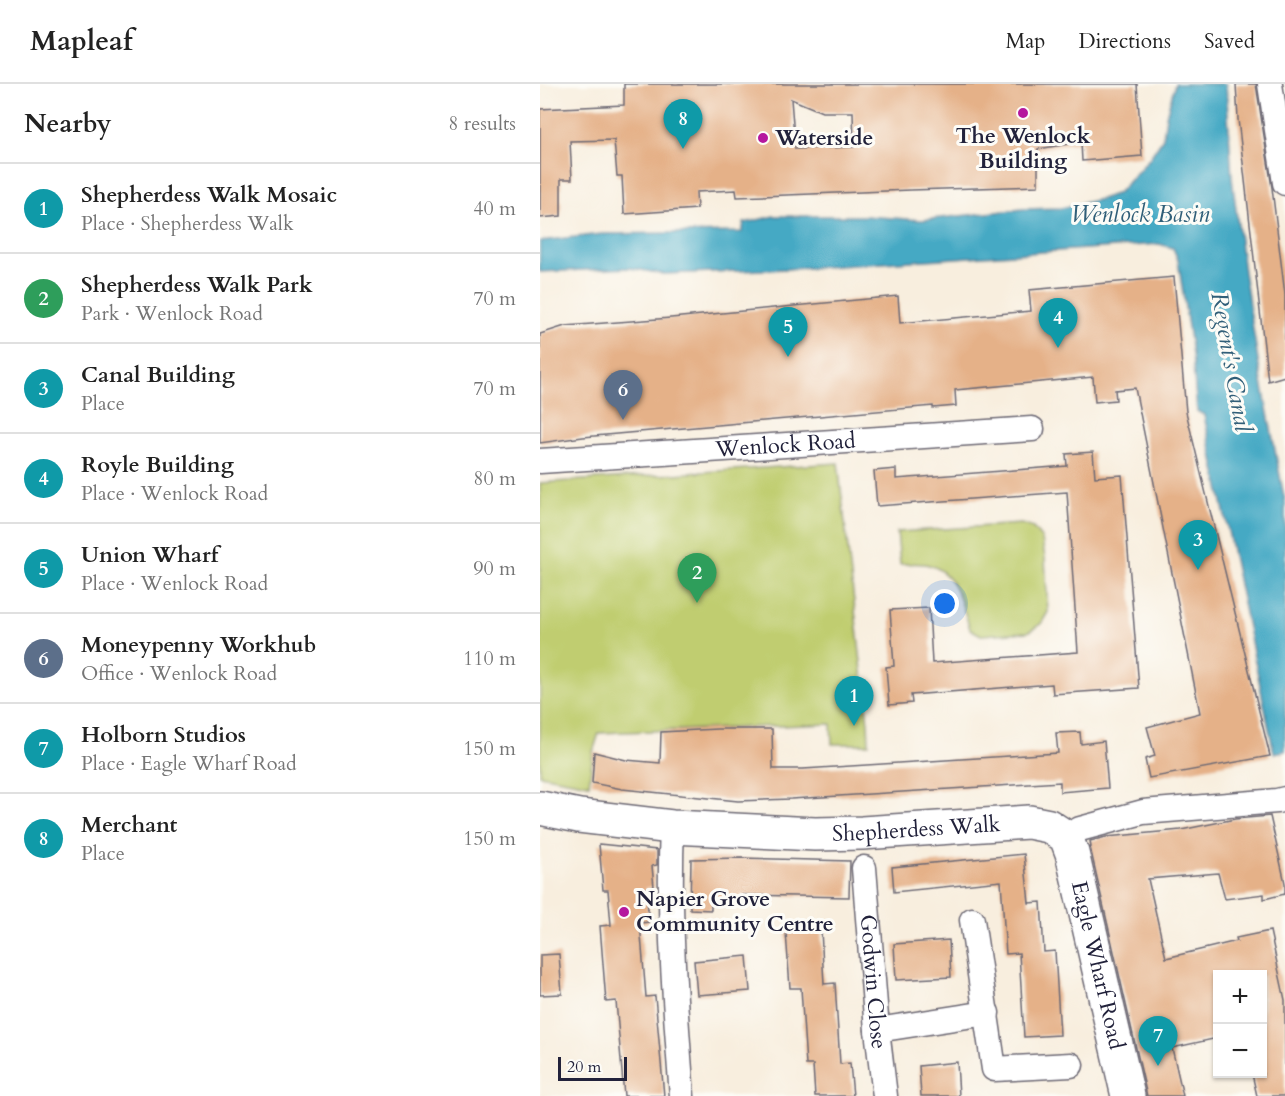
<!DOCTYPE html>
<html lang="en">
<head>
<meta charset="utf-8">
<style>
	:root { --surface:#fff; --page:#f6f6f6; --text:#222; --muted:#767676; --line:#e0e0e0; --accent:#b5179e }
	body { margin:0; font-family:Cardo,serif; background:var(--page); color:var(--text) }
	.controls { position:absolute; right:18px; bottom:18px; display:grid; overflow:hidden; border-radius:0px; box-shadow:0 2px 4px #0004 }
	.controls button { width:54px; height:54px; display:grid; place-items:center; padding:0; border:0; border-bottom:2px solid var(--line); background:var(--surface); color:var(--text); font:30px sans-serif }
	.scale { position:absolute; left:18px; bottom:15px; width:69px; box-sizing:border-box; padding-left:6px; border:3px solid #22223b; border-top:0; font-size:16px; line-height:21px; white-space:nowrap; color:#22223b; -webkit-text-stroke:4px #fdfcf7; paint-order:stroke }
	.you { position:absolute; left:405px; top:520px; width:21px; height:21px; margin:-15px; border:4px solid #fff; border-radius:50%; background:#1a73e8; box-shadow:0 0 0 9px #1a73e833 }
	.badge { display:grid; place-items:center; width:39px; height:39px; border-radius:50%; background:var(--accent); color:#fff; font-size:20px; font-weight:700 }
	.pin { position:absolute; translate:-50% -50px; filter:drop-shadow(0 2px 3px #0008) }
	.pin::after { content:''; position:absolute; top:32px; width:21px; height:18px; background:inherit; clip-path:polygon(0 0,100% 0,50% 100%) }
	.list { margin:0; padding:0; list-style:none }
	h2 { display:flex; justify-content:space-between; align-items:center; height:78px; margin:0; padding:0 24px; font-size:26px }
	h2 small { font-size:20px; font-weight:400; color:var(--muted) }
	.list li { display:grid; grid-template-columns:39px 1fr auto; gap:18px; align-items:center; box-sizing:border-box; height:90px; padding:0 24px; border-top:2px solid var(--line) }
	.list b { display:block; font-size:22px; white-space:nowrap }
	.list p { margin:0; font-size:20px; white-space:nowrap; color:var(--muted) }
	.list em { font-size:20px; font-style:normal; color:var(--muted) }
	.map { position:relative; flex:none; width:745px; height:1012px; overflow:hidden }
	header { display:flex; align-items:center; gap:36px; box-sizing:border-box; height:84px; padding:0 30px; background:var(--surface); border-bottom:2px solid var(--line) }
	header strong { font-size:28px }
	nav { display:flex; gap:33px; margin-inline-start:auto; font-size:21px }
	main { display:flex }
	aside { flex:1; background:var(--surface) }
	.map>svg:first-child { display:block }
</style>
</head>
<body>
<header>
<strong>Mapleaf</strong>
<nav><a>Map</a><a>Directions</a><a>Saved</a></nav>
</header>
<main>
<aside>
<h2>Nearby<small>8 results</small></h2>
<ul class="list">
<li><span class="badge" style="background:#0f9aa8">1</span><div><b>Shepherdess Walk Mosaic</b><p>Place · Shepherdess Walk</p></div><em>40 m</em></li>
<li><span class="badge" style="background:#2e9e5b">2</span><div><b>Shepherdess Walk Park</b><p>Park · Wenlock Road</p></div><em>70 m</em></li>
<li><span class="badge" style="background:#0f9aa8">3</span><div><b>Canal Building</b><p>Place</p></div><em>70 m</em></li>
<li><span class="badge" style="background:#0f9aa8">4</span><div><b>Royle Building</b><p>Place · Wenlock Road</p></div><em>80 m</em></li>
<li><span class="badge" style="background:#0f9aa8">5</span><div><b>Union Wharf</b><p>Place · Wenlock Road</p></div><em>90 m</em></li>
<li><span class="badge" style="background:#5c6f8a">6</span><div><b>Moneypenny Workhub</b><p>Office · Wenlock Road</p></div><em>110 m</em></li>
<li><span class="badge" style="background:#0f9aa8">7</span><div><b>Holborn Studios</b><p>Place · Eagle Wharf Road</p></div><em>150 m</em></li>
<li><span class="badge" style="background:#0f9aa8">8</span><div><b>Merchant</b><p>Place</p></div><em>150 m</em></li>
</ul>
</aside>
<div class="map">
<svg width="745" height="1012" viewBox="0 0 745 1012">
	<rect width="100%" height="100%" fill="#fdfcf7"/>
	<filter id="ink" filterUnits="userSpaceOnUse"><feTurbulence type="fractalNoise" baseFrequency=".0167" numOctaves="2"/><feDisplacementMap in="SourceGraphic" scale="12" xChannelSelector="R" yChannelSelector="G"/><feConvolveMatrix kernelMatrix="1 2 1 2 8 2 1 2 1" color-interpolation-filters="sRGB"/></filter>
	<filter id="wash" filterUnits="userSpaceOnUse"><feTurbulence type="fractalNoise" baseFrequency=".008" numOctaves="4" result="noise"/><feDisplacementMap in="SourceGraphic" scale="24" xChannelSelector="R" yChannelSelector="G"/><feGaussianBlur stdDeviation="1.35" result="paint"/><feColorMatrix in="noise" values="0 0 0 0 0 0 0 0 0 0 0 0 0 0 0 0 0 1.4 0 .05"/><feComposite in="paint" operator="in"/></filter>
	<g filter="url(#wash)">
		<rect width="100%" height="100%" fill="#f8eede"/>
		<g fill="#c0cd6f" stroke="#717855" stroke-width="1.5">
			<path d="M 298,379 L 328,639 L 329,660 L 292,660 L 291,640 L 59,649 L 53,668 L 49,700 L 0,691 L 0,399 Z"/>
			<path d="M 481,440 L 493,444 L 502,455 L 505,474 L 508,528 L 501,540 L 488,548 L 441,551 L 430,545 C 422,521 415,484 384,480 C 376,479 368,480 360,480 L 357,448 Z"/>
		</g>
		<path fill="#44a9c4" stroke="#336680" stroke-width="1.5" d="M 635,0 L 686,0 L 692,94 L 704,188 L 719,282 L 745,418 L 745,667 L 734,669 L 664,331 L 657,327 L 652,270 L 638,176 L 633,164 L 619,160 L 270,184 L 123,190 L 90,184 L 0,188 L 0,157 L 62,150 L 202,148 L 204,139 L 234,132 L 324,132 L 382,136 L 483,125 L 521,124 L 561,115 L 578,109 L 609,75 L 623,54 L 626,32 Z"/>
		<g id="blocks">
			<g fill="#e5b188" fill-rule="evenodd">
				<path d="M 84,0 L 597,0 L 602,72 L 542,77 L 541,58 L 498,65 L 498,102 L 371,106 L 197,113 L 196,106 L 156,108 L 157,125 L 84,130 L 82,92 L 77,92 L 74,56 L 30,57 L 32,95 L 21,95 L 21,132 L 0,134 L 0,25 L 84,21 ZM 251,15 L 282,28 L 313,28 L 314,63 L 255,65 Z"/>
				<path d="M 696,0 L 716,0 L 732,104 L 745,211 L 745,292 L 728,297 L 698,35 Z"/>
				<path d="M 634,193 L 646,328 L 730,672 L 609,694 L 605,675 L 615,672 L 607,643 L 660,629 L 595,304 L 575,306 L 576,316 L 555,318 L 553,293 L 415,306 L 416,322 L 393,324 L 393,322 L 43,353 L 0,359 L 0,250 L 25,242 L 131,234 L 358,212 L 360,239 L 491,227 L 489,206 Z"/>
				<path d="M 553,368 L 555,393 L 582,391 L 599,604 L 513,610 L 512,600 L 371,611 L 372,619 L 349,621 L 346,583 L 354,582 L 350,526 L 389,524 L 392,579 L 538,568 L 527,408 L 337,422 L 334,387 L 356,385 L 356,395 L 527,382 L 526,370 Z"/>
				<path d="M 177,645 L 232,645 L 233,685 L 263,685 L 518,669 L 516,649 L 540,648 L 541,660 L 564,657 L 568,704 L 520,708 L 520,698 L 251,715 L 198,717 L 82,705 L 52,699 L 54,668 L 86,676 L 120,679 L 121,648 Z"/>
				<path d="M 730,732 L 745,799 L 745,810 L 724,815 L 724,810 L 685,815 L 678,789 L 608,795 L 626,874 L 697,857 L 696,854 L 730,847 L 745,916 L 745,1012 L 717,1012 L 712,990 L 723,990 L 723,891 L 678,891 L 678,954 L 632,964 L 643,1012 L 607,1012 L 550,763 L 551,763 L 550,757 L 566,753 L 641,746 L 695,735 Z"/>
				<path d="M 59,760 L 117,766 L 117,781 L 112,782 L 114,803 L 106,804 L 109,838 L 100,839 L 106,913 L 115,912 L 124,1012 L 84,1012 L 76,917 L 66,918 L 60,842 L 71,841 L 68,806 L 63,806 Z"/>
				<path d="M 484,770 L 489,819 L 501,818 L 504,868 L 515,867 L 520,951 L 484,953 L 479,869 L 466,870 L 461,797 L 354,808 L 352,783 Z"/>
				<path d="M 201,774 L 310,777 L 309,813 L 201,811 L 201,822 L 171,821 L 171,826 L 150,825 L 151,775 Z"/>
				<path d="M 281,846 L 284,900 L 295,899 L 300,980 L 310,979 L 313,1012 L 275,1012 L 273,981 L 266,981 L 261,904 L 250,904 L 246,848 Z"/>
				<path d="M 409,856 L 411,893 L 356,896 L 354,860 Z"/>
				<path d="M 19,870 L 22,910 L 0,911 L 0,871 Z"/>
				<path d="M 207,872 L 210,907 L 157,911 L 154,877 Z"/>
				<path d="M 417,978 L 419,1012 L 381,1012 L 379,982 Z"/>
			</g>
		</g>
	</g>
	<g filter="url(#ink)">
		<use href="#blocks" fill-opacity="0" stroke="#6d6974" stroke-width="1.5"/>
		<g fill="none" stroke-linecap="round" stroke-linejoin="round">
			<defs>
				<g id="street">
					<path d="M 730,0 L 745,99"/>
					<path id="s1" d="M 0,377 L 492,345"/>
					<path d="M 132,743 C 128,832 135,923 142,1012"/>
					<path d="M 526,753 L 540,745 L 603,728 L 737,717 L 745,715"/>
					<path id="s2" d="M 324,784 L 337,946 L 345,1012"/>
					<path d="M 432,836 L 454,985 L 531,981"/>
					<path d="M 337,946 L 447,929"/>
				</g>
				<g id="secondary">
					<path id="s3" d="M 0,724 L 39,732 L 132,743 L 275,750 L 322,749 L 489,738 L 509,742 L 526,753 L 532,769 L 588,1012"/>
				</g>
			</defs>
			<use href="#street" stroke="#6d6974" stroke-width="27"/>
			<use href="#secondary" stroke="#6d6974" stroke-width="36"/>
			<use href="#street" stroke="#fff" stroke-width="24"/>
			<use href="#secondary" stroke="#fff" stroke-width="33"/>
		</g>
	</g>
	<g fill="#b5179e" stroke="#fdfcf7" stroke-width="2">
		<circle cx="483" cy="29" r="6"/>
		<circle cx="223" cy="54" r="6"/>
		<circle cx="84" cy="828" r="6"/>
	</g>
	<g text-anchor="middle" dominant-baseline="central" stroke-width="6" stroke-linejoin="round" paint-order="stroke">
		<g font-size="22" font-weight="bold" fill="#22223b" stroke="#fdfcf7" text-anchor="start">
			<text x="483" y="52" text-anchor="middle">The Wenlock<tspan x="483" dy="25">Building</tspan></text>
			<text x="235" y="54">Waterside</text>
			<text x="96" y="815">Napier Grove<tspan x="96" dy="25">Community Centre</tspan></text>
		</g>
		<g font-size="22" fill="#22223b" stroke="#fdfcf7">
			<text stroke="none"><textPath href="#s1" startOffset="246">Wenlock Road</textPath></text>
			<text stroke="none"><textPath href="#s3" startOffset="378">Shepherdess Walk</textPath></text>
			<text stroke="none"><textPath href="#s3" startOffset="664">Eagle Wharf Road</textPath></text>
			<text stroke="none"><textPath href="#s2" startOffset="114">Godwin Close</textPath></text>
		</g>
		<g font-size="24" font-style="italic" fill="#315f79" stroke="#fdfcf7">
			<text x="600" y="130">Wenlock Basin</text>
			<text transform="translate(691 278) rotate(80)">Regent's Canal</text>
		</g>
	</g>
</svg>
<div class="controls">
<button>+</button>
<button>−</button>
</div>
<div class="scale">20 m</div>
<div class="you"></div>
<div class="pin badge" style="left:314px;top:642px;background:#0f9aa8">1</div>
<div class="pin badge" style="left:157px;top:519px;background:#2e9e5b">2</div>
<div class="pin badge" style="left:658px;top:486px;background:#0f9aa8">3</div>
<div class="pin badge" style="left:518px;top:264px;background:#0f9aa8">4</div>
<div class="pin badge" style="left:248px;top:273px;background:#0f9aa8">5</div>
<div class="pin badge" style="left:83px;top:336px;background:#5c6f8a">6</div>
<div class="pin badge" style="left:618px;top:982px;background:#0f9aa8">7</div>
<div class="pin badge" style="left:143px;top:65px;background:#0f9aa8">8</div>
</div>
</main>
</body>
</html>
